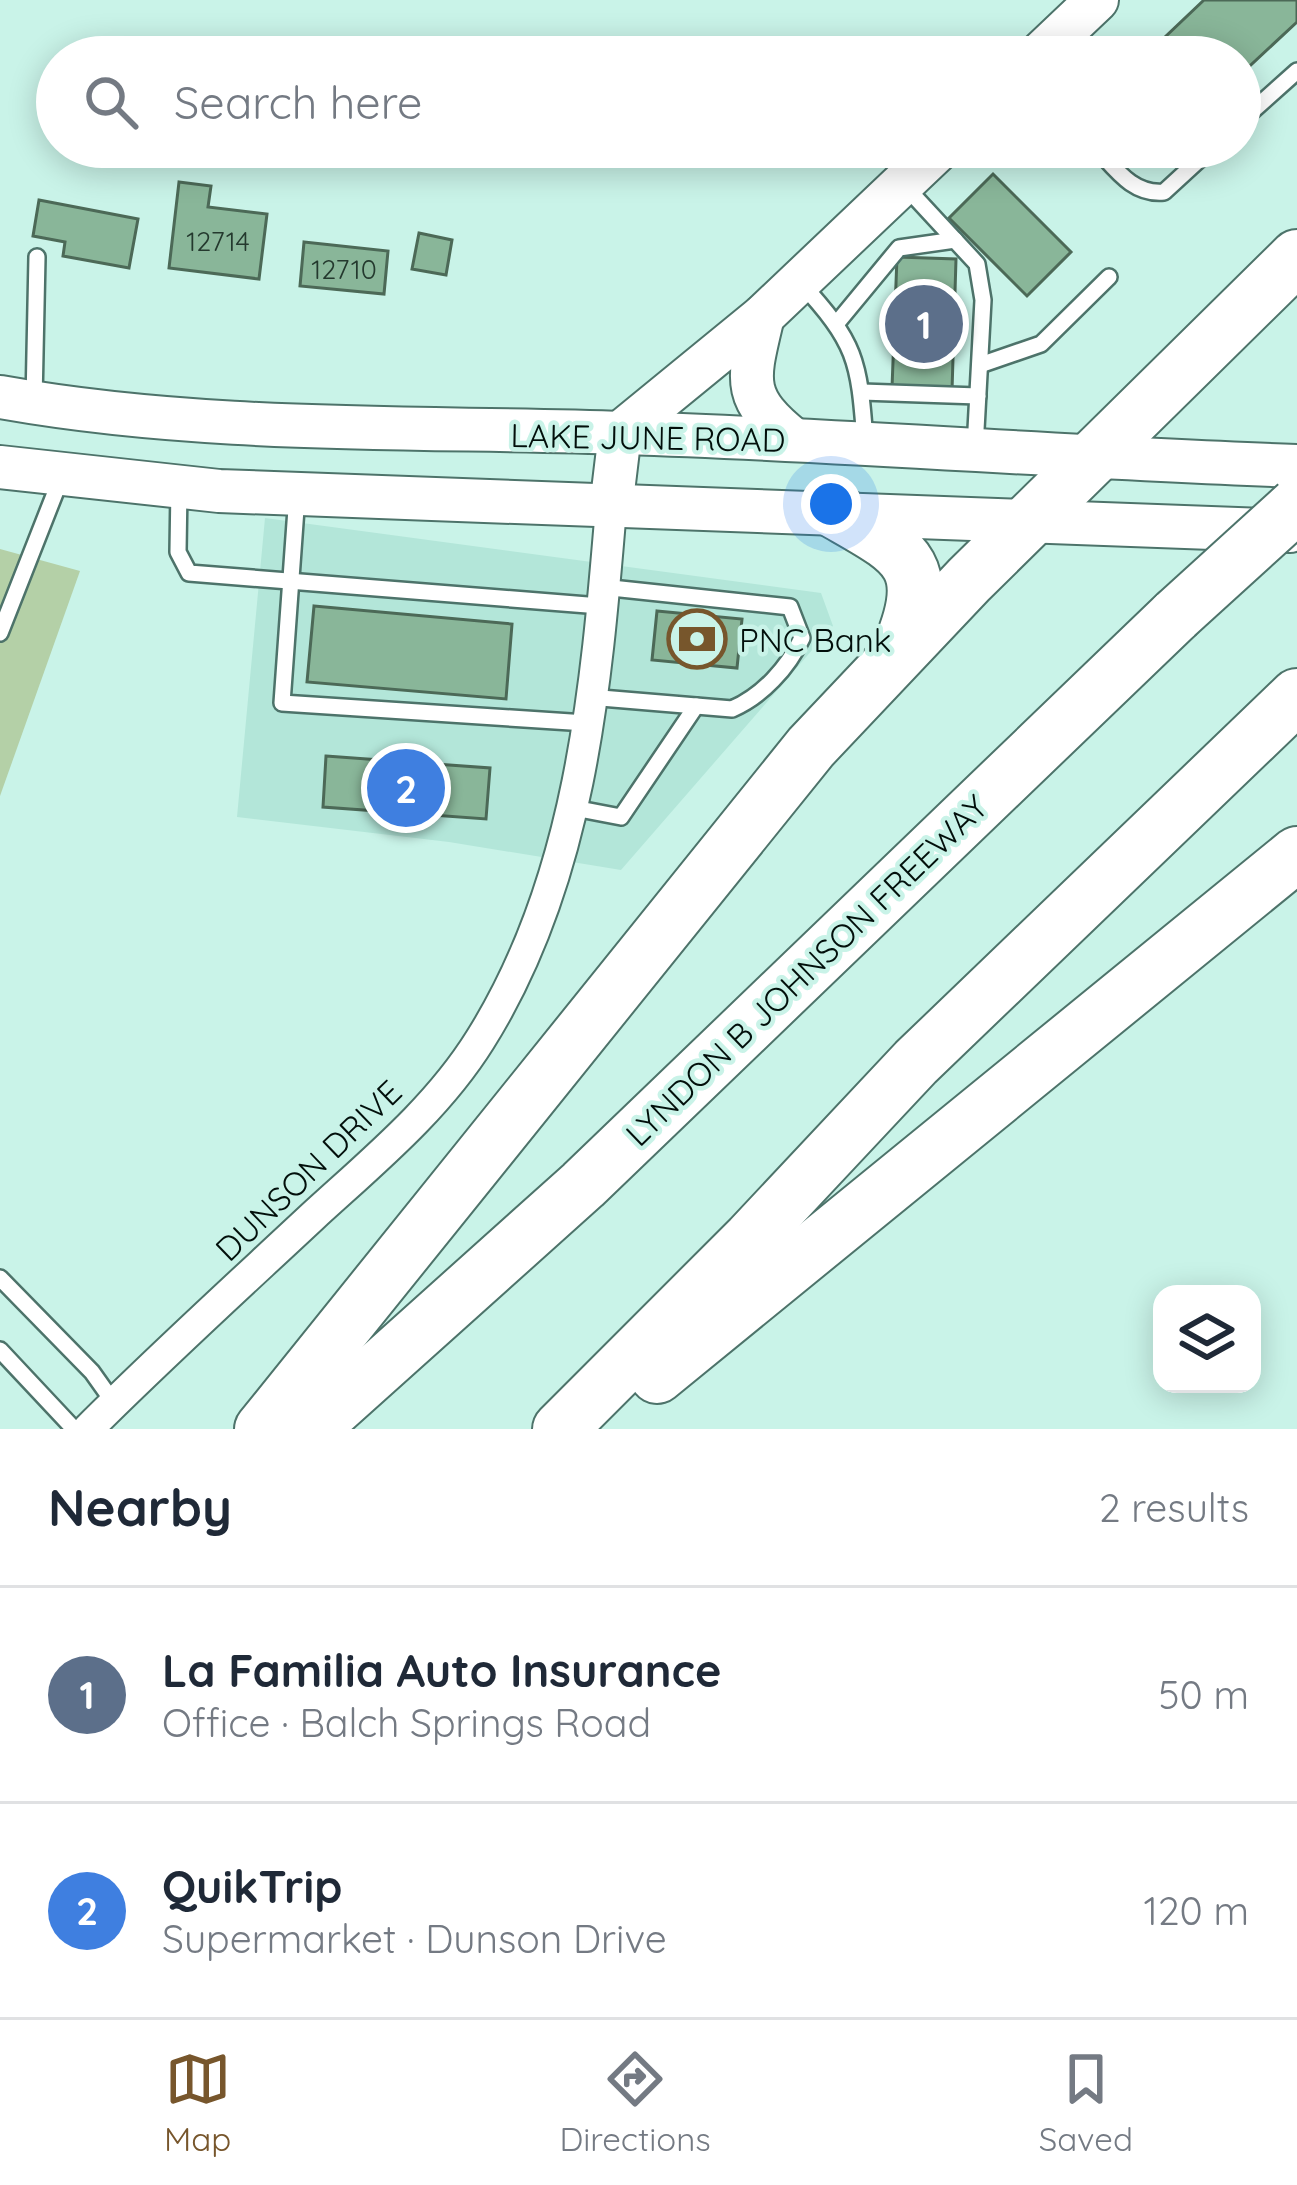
<!DOCTYPE html>
<html lang="en">
<head>
<meta charset="utf-8">
<style>
	:root { --surface:#fff; --page:#f2f2f3; --text:#1f2937; --muted:#747a83; --line:#e0e1e3; --accent:#77562c }
	body { margin:0; font-family:Quicksand,sans-serif; background:var(--page); color:var(--text) }
	.controls { position:absolute; right:36px; bottom:36px; display:grid; overflow:hidden; border-radius:24px; box-shadow:0 6px 30px #0003 }
	.controls button { width:108px; height:108px; display:grid; place-items:center; padding:0; border:0; border-bottom:3px solid var(--line); background:var(--surface); color:var(--text); font:60px sans-serif }
	.you { position:absolute; left:831px; top:504px; width:42px; height:42px; margin:-30px; border:9px solid #fff; border-radius:50%; background:#1a73e8; box-shadow:0 0 0 18px #1a73e833 }
	.badge { display:grid; place-items:center; width:78px; height:78px; border-radius:50%; background:var(--accent); color:#fff; font-size:39px; font-weight:700 }
	.pin { position:absolute; translate:-50% -50%; border:6px solid #fff; box-shadow:0 3px 12px #0006 }
	.list { margin:0; padding:0; list-style:none }
	h2 { display:flex; justify-content:space-between; align-items:center; height:156px; margin:0; padding:0 48px; font-size:51px }
	h2 small { font-size:39px; font-weight:400; color:var(--muted) }
	.list li { display:grid; grid-template-columns:78px 1fr auto; gap:36px; align-items:center; box-sizing:border-box; height:216px; padding:0 48px; border-top:3px solid var(--line) }
	.list b { display:block; font-size:45px; white-space:nowrap }
	.list p { margin:0; font-size:39px; white-space:nowrap; color:var(--muted) }
	.list em { font-size:39px; font-style:normal; color:var(--muted) }
	.icon { flex:none; width:66px; height:66px; fill:none; stroke:currentColor; stroke-width:2; stroke-linecap:round; stroke-linejoin:round }
	.map { position:relative; flex:none; width:1297px; height:1429px; overflow:hidden }
	.search { position:absolute; background:var(--surface); box-shadow:0 6px 30px #0003; left:36px; right:36px; top:36px; height:132px; display:flex; align-items:center; gap:30px; box-sizing:border-box; padding:0 42px; border-radius:66px; color:var(--muted); font-size:45px }
	.sheet { height:588px; background:var(--surface) }
	nav { display:flex; justify-content:space-around; align-items:center; box-sizing:border-box; height:168px; border-top:3px solid var(--line); background:var(--surface); font-size:33px; color:var(--muted) }
	nav a { display:grid; justify-items:center; gap:6px }
	nav .on { color:var(--accent) }
	.map>svg:first-child { display:block }
</style>
</head>
<body>
<div class="map">
<svg width="1297" height="1429" viewBox="0 0 1297 1429">
	<rect width="100%" height="100%" fill="#c9f3e8"/>
	<path fill="#b3e6d9" d="M 265,518 L 821,593 L 833,626 L 621,870 L 449,842 L 237,817 Z"/>
	<path fill="#b4d0a7" d="M 0,549 L 80,571 L 0,796 Z"/>
	<g fill="#89b699" stroke="#4c6957" stroke-width="3">
		<path d="M 1204,0 L 1297,0 L 1297,22 L 1240,75 L 1240,57 L 1144,57 Z"/>
		<path d="M 993,174 L 1071,252 L 1027,296 L 949,218 Z"/>
		<path d="M 179,182 L 211,186 L 208,207 L 267,214 L 259,279 L 169,268 Z"/>
		<path d="M 39,200 L 138,219 L 129,268 L 63,256 L 65,242 L 33,236 Z"/>
		<path d="M 419,233 L 452,240 L 446,275 L 412,269 Z"/>
		<path d="M 304,242 L 388,251 L 384,294 L 300,286 Z"/>
		<path d="M 897,257 L 956,259 L 952,391 L 892,388 Z"/>
		<path d="M 314,606 L 512,624 L 506,699 L 307,682 Z"/>
		<path d="M 657,611 L 742,619 L 737,668 L 652,660 Z"/>
		<path d="M 326,756 L 490,768 L 486,819 L 323,807 Z"/>
	</g>
	<g fill="none" stroke-linecap="round" stroke-linejoin="round">
		<defs>
			<g id="lane">
				<path d="M 1240,122 L 1297,71"/>
				<path d="M 1095,147 C 1115,168 1132,195 1164,192 L 1213,147"/>
				<path d="M 903,184 L 977,264 L 983,300 L 975,448"/>
				<path d="M 800,282 C 856,343 859,359 865,441"/>
				<path d="M 837,323 L 899,248 L 955,240"/>
				<path d="M 980,365 L 1041,344 L 1109,277"/>
				<path d="M 862,392 L 978,396"/>
				<path d="M 34,401 L 37,257"/>
				<path d="M 179,487 L 178,552 L 189,573 L 600,606"/>
				<path d="M 297,495 L 282,703 L 586,723"/>
				<path d="M 0,633 L 61,478"/>
				<path d="M 589,697 L 732,709 C 762,696 788,668 802,638 L 790,607 L 602,587"/>
				<path d="M 574,808 L 621,817 L 696,706"/>
				<path d="M 0,1278 L 92,1372 L 114,1403"/>
				<path d="M 0,1350 L 74,1429"/>
			</g>
			<path id="street" d="M 88,1429 C 161,1356 237,1287 312,1217 C 372,1162 437,1109 480,1040 C 580,881 596,690 611,508"/>
			<g id="secondary">
				<path d="M 1037,57 L 1097,0"/>
				<path d="M 763,316 C 748,380 740,397 794,440"/>
				<path d="M 0,397 C 207,434 416,426 625,433 C 849,440 1073,458 1297,466"/>
				<path d="M 0,467 L 219,491 L 1290,531"/>
				<path d="M 611,508 L 620,433 L 763,316 L 941,147"/>
			</g>
			<g id="highway">
				<path d="M 833,510 C 904,551 936,562 900,648"/>
				<path d="M 657,1376 L 1297,854"/>
				<path d="M 262,1429 L 811,747 L 969,580 L 1297,257"/>
				<path d="M 311,1429 L 583,1185 L 1176,615"/>
				<path d="M 560,1429 L 750,1239 L 916,1062 L 1297,696"/>
			</g>
		</defs>
		<use href="#lane" stroke="#4d736a" stroke-width="20"/>
		<use href="#street" stroke="#4d736a" stroke-width="34"/>
		<use href="#secondary" stroke="#4d736a" stroke-width="46"/>
		<use href="#highway" stroke="#4d736a" stroke-width="58"/>
		<use href="#lane" stroke="#fff" stroke-width="15"/>
		<use href="#street" stroke="#fff" stroke-width="30"/>
		<use href="#secondary" stroke="#fff" stroke-width="42"/>
		<use href="#highway" stroke="#fff" stroke-width="54"/>
		<defs>
			<path id="highway-bridge" d="M 1176,615 L 1297,505"/>
		</defs>
		<use href="#highway-bridge" stroke="#4d736a" stroke-width="58" stroke-linecap="butt"/>
		<use href="#highway-bridge" stroke="#fff" stroke-width="54"/>
	</g>
	<defs>
		<symbol id="bank-ring" viewBox="-11 -11 22 22"><circle r="9.5" fill="#c9f3e8" stroke="#77562c" stroke-width="1.5"/><path d="M-6-4H6V4H-6ZM0-2.3a2.3 2.3 0 1 0 0 4.6a2.3 2.3 0 1 0 0-4.6Z" fill="#77562c"/></symbol>
	</defs>
	<g fill-rule="evenodd">
		<use href="#bank-ring" x="664" y="606" width="66" height="66"/>
	</g>
	<g text-anchor="middle" dominant-baseline="central" stroke-width="9" stroke-linejoin="round" paint-order="stroke">
		<g font-size="27" fill="#24392e">
			<text x="218" y="241">12714</text>
			<text x="344" y="269">12710</text>
		</g>
		<g font-size="33" fill="#020f0b" stroke="#c9f3e8">
			<text transform="translate(648 437) rotate(1)">LAKE JUNE ROAD</text>
			<text transform="translate(806 970) rotate(-44)">LYNDON B JOHNSON FREEWAY</text>
			<text transform="translate(308 1170) rotate(-44)">DUNSON DRIVE</text>
		</g>
		<g font-size="33" fill="#020f0b" stroke="#c9f3e8" text-anchor="start">
			<text x="739" y="639">PNC Bank</text>
		</g>
	</g>
</svg>
<div class="controls">
<button><svg class="icon" aria-label="layers" viewBox="0 0 24 24"><path d="M12 4l9 5-9 5-9-5zM3 14l9 5 9-5"/></svg></button>
</div>
<div class="you"></div>
<div class="pin badge" style="left:924px;top:324px;background:#5c6f8a">1</div>
<div class="pin badge" style="left:406px;top:788px;background:#3f7fe0">2</div>
<div class="search"><svg class="icon" aria-label="search" viewBox="0 0 24 24"><circle cx="10" cy="10" r="6"/><path d="M15 15l6 6"/></svg>Search here</div>
</div>
<section class="sheet">
<h2>Nearby<small>2 results</small></h2>
<ul class="list">
<li><span class="badge" style="background:#5c6f8a">1</span><div><b>La Familia Auto Insurance</b><p>Office · Balch Springs Road</p></div><em>50 m</em></li>
<li><span class="badge" style="background:#3f7fe0">2</span><div><b>QuikTrip</b><p>Supermarket · Dunson Drive</p></div><em>120 m</em></li>
</ul>
</section>
<nav>
<a class="on"><svg class="icon" aria-label="map" viewBox="0 0 24 24"><path d="M3 6l6-2 6 2 6-2v14l-6 2-6-2-6 2zM9 4v14M15 6v14"/></svg>Map</a>
<a><svg class="icon" aria-label="directions" viewBox="0 0 24 24"><path d="M12 3l9 9-9 9-9-9zM9 14v-3h6M13 9l2 2-2 2"/></svg>Directions</a>
<a><svg class="icon" aria-label="saved" viewBox="0 0 24 24"><path d="M7 4h10v16l-5-4-5 4z"/></svg>Saved</a>
</nav>
</body>
</html>
